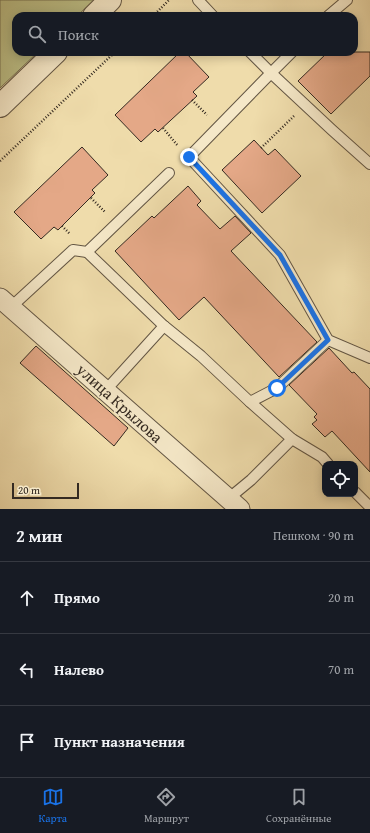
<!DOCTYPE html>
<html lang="ru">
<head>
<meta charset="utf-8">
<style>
	:root { --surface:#171b24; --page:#20242c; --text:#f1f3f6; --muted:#9ea1a6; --line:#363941; --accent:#1a73e8 }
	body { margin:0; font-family:"Gentium Book Plus",serif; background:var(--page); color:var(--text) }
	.controls { position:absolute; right:12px; bottom:12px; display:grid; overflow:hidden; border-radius:8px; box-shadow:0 2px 10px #0003 }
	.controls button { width:36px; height:36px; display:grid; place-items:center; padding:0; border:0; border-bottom:1px solid var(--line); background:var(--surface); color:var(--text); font:20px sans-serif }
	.scale { position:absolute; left:12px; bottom:10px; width:67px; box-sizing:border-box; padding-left:4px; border:2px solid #342a21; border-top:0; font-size:11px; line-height:14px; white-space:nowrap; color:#342a21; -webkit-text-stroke:3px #f5e8c8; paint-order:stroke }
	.stop { position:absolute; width:12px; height:12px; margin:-9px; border:3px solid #1a73e8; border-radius:50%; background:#fff }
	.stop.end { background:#1a73e8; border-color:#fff; box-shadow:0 1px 4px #0008 }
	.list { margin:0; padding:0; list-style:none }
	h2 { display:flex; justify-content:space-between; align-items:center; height:52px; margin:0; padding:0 16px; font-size:17px }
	h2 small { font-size:13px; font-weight:400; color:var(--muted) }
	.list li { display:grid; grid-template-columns:26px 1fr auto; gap:12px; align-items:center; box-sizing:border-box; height:72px; padding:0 16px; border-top:1px solid var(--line) }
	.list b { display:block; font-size:15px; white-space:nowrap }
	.list em { font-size:13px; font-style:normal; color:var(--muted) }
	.icon { flex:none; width:22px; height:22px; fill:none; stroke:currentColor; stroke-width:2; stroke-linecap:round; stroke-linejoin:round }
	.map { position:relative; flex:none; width:370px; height:509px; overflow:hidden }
	.search { position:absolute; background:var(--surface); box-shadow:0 2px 10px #0003; left:12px; right:12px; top:12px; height:44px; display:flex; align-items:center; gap:10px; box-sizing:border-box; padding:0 14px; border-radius:12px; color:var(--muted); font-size:15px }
	.sheet { height:268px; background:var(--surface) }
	nav { display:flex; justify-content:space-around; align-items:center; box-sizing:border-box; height:56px; border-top:1px solid var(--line); background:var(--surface); font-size:11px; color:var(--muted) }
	nav a { display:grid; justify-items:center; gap:2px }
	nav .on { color:var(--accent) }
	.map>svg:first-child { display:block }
</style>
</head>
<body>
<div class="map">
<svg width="370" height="509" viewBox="0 0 370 509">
	<rect width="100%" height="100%" fill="#efdcab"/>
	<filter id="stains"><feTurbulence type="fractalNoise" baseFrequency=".005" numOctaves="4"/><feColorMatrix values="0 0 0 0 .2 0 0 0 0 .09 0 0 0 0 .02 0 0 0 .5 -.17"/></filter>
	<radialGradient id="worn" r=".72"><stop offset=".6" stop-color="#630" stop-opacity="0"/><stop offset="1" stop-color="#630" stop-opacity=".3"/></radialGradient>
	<path fill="#bcbf87" stroke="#787454" d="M 0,0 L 94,0 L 77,16 L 16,16 L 16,52 L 38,52 L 0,88 Z"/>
	<g fill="#e4a887" stroke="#342a21">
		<path d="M 180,52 L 185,52 L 209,77 L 193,92 L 197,96 L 158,132 L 155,129 L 141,142 L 115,115 Z"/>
		<path d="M 328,52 L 370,52 L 370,76 L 331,114 L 298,81 Z"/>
		<path d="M 254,140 L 268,155 L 275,149 L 301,176 L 262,213 L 222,170 Z"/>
		<path d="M 82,147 L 108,175 L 92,190 L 95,193 L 58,230 L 54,227 L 41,239 L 14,212 Z"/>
		<path d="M 188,186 L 201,201 L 197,205 L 220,229 L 235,216 L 251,233 L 231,251 L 317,342 L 279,377 L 204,297 L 179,320 L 115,251 L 152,216 L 154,218 Z"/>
		<path d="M 36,346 L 128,428 L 114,446 L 20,363 Z"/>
		<path d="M 329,348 L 352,373 L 354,372 L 370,389 L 370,472 L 332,431 L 325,437 L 312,424 L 317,420 L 314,417 L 317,414 L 289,385 Z"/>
	</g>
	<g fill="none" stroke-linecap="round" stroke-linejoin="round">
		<defs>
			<g id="service">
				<path d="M 198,0 L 213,16"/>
				<path d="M 328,16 L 347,0"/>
				<path d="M 250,52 L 271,73 L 292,52"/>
				<path d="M 370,164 L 332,130 L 271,73 L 189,157 L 280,255 L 328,340 L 370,358"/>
				<path d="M 87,252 L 164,326 L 201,356 L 250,402 L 292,439 L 322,457 L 328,464"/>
				<path d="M 10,308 L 73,250 L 87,252 L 169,173"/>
				<path d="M 105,391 L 164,326"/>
				<path d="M 250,402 L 277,388 L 328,340"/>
				<path d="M 355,492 L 370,507"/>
				<path d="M 228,499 L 251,480 L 292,439"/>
			</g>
			<path id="minor" d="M 0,298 L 240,509"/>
			<g id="tertiary">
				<path d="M 94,16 L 110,0"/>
				<path d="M 0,106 L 56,52"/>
			</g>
		</defs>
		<use href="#service" stroke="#635644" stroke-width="12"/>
		<use href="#minor" stroke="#635644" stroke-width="21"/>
		<use href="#tertiary" stroke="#635644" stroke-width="24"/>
		<g stroke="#342a21" stroke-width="2.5" stroke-dasharray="1 2" stroke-linecap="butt">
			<path d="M 153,16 L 169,0"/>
			<path d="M 192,100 L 207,115"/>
			<path d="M 163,128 L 178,146"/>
			<path d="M 261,148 L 294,116"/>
			<path d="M 0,161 L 115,52"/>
			<path d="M 91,198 L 105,212"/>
			<path d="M 62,226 L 70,234"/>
		</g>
		<use href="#service" stroke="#f5e8c8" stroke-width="10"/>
		<use href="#minor" stroke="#f5e8c8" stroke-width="19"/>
		<use href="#tertiary" stroke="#f5e8c8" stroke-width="22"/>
	</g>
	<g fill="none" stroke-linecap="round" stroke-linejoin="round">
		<path stroke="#1a73e8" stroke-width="5" d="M 189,157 L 280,255 L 328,340 L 277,388"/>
	</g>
	<g text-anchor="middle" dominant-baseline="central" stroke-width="3" stroke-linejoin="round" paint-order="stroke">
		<g font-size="16" fill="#342a21" stroke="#f5e8c8">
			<text transform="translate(120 403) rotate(42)">улица Крылова</text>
		</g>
	</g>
	<rect width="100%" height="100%" filter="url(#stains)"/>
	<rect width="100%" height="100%" fill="url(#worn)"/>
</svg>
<div class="controls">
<button><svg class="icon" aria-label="locate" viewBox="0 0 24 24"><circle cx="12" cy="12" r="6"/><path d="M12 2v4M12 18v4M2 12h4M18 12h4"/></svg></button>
</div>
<div class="scale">20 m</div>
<div class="stop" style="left:277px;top:388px"></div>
<div class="stop end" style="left:189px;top:157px"></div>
<div class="search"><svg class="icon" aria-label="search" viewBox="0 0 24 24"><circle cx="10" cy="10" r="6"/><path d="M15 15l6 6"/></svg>Поиск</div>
</div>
<section class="sheet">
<h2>2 мин<small>Пешком · 90 m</small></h2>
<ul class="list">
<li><svg class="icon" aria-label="ahead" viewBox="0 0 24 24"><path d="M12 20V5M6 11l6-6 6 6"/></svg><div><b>Прямо</b></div><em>20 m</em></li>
<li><svg class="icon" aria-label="left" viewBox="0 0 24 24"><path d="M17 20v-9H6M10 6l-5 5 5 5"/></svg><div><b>Налево</b></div><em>70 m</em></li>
<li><svg class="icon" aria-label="arrive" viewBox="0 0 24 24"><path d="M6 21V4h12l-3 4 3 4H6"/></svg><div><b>Пункт назначения</b></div></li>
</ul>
</section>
<nav>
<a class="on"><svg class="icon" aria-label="map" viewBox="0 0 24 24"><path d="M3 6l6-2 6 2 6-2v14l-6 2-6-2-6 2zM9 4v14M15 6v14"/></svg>Карта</a>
<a><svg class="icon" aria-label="directions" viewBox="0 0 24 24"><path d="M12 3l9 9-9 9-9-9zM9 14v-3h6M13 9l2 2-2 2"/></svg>Маршрут</a>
<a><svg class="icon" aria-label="saved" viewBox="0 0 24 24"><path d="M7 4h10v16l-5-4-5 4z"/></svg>Сохранённые</a>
</nav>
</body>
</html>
